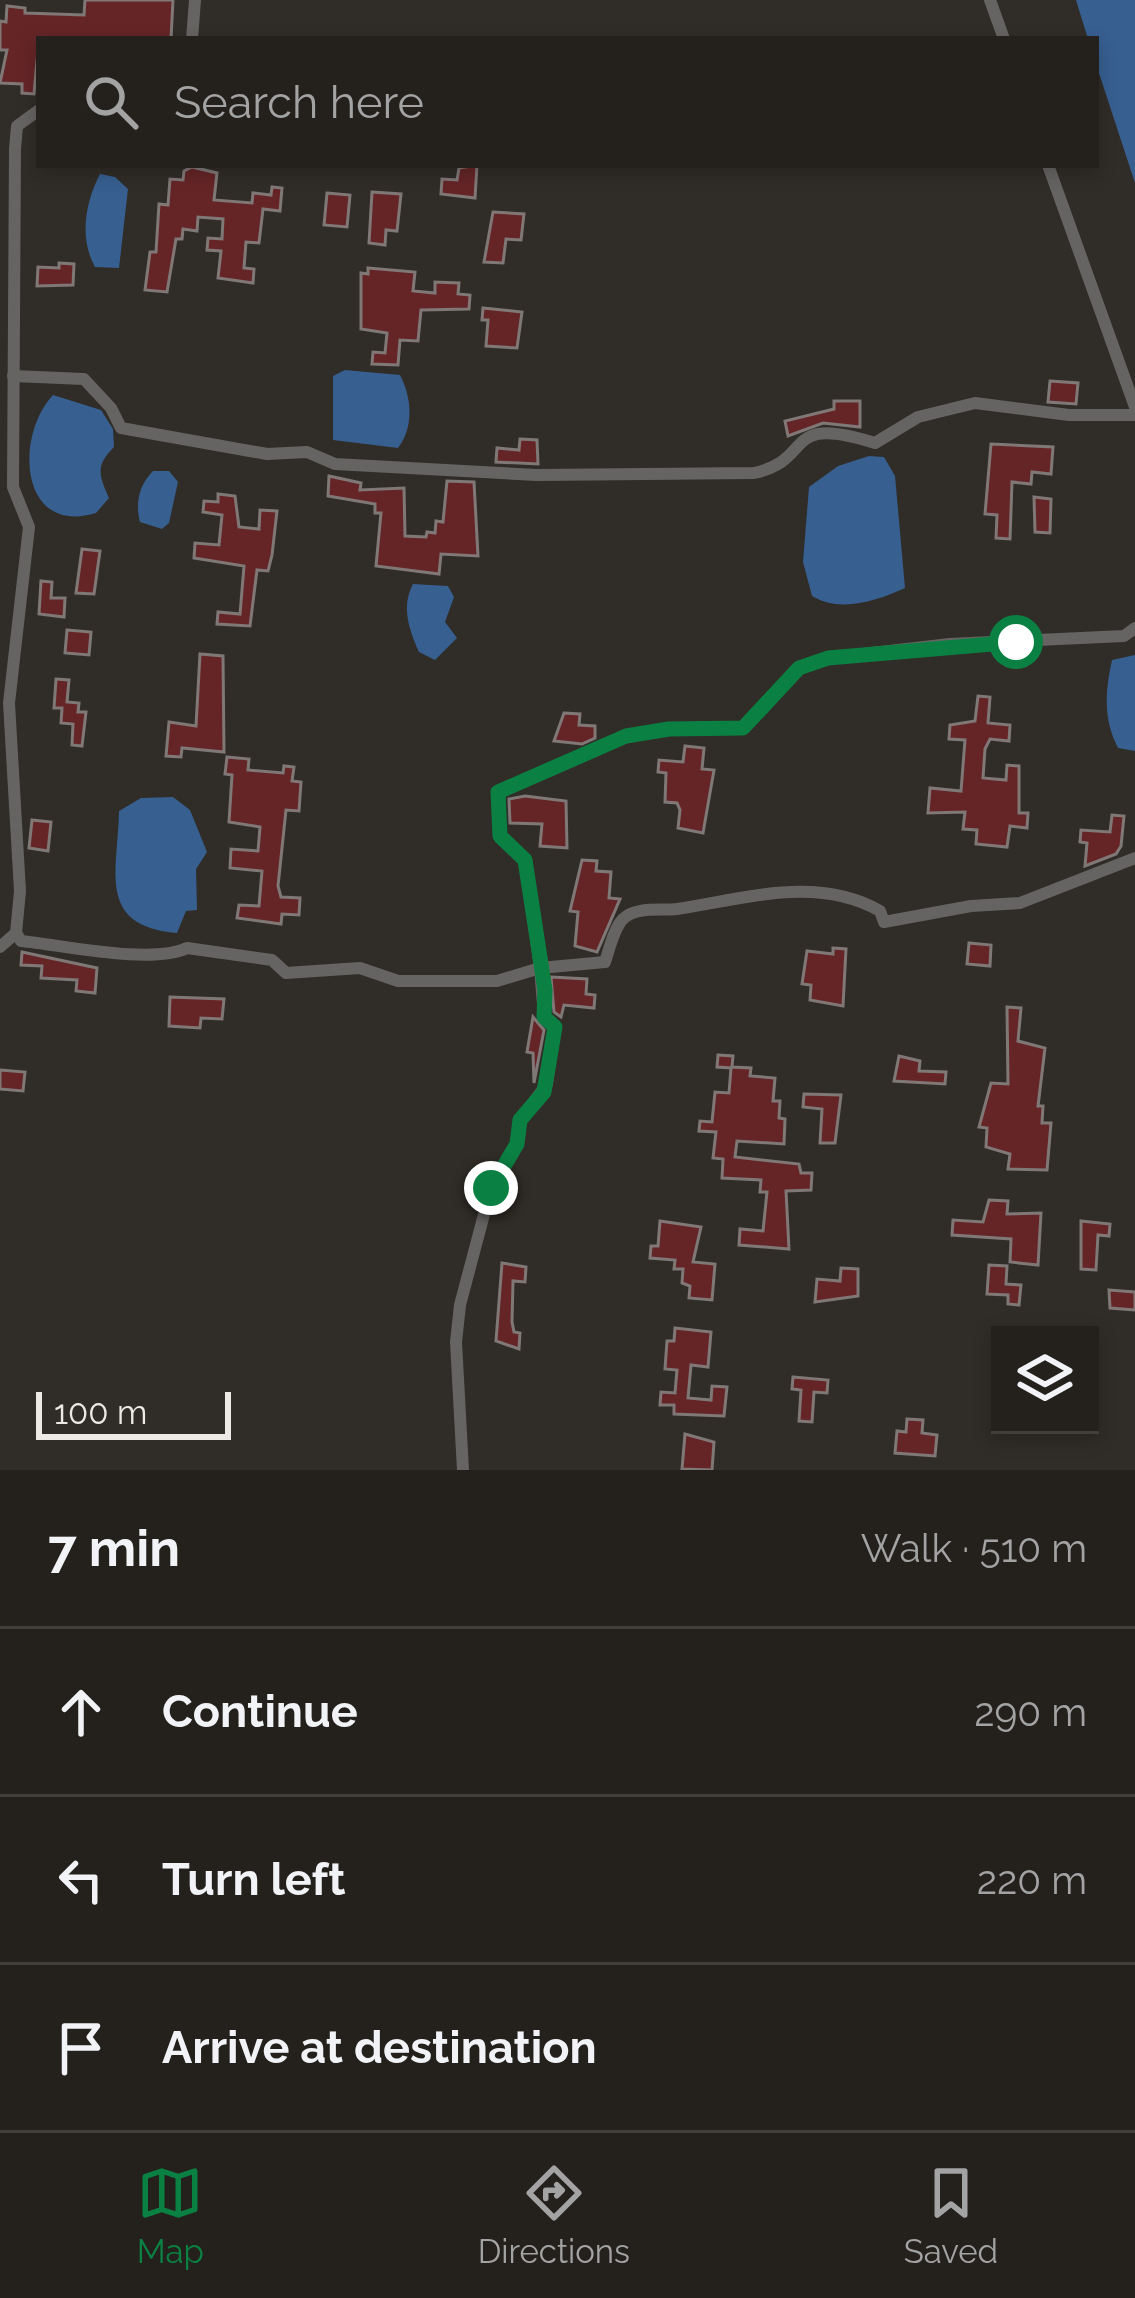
<!DOCTYPE html>
<html lang="en">
<head>
<meta charset="utf-8">
<style>
	:root { --surface:#24211d; --page:#2c2926; --text:#f1f3f6; --muted:#a3a3a4; --line:#413e3b; --accent:#0b8043 }
	body { margin:0; font-family:Raleway,sans-serif; background:var(--page); color:var(--text) }
	.controls { position:absolute; right:36px; bottom:36px; display:grid; overflow:hidden; border-radius:0px; box-shadow:0 6px 18px #0003 }
	.controls button { width:108px; height:108px; display:grid; place-items:center; padding:0; border:0; border-bottom:3px solid var(--line); background:var(--surface); color:var(--text); font:60px sans-serif }
	.scale { position:absolute; left:36px; bottom:30px; width:195px; box-sizing:border-box; padding-left:12px; border:6px solid #ece9e6; border-top:0; font-size:33px; line-height:42px; white-space:nowrap; color:#ece9e6; -webkit-text-stroke:9px #302c27; paint-order:stroke }
	.stop { position:absolute; width:36px; height:36px; margin:-27px; border:9px solid #0b8043; border-radius:50%; background:#fff }
	.stop.end { background:#0b8043; border-color:#fff; box-shadow:0 3px 12px #0008 }
	.list { margin:0; padding:0; list-style:none }
	h2 { display:flex; justify-content:space-between; align-items:center; height:156px; margin:0; padding:0 48px; font-size:51px }
	h2 small { font-size:39px; font-weight:400; color:var(--muted) }
	.list li { display:grid; grid-template-columns:78px 1fr auto; gap:36px; align-items:center; box-sizing:border-box; height:168px; padding:0 48px; border-top:3px solid var(--line) }
	.list b { display:block; font-size:45px; white-space:nowrap }
	.list em { font-size:39px; font-style:normal; color:var(--muted) }
	.icon { flex:none; width:66px; height:66px; fill:none; stroke:currentColor; stroke-width:2; stroke-linecap:round; stroke-linejoin:round }
	.map { position:relative; flex:none; width:1135px; height:1470px; overflow:hidden }
	.search { position:absolute; background:var(--surface); box-shadow:0 6px 18px #0003; left:36px; right:36px; top:36px; height:132px; display:flex; align-items:center; gap:30px; box-sizing:border-box; padding:0 42px; border-radius:0px; color:var(--muted); font-size:45px }
	.sheet { height:660px; background:var(--surface) }
	nav { display:flex; justify-content:space-around; align-items:center; box-sizing:border-box; height:168px; border-top:3px solid var(--line); background:var(--surface); font-size:33px; color:var(--muted) }
	nav a { display:grid; justify-items:center; gap:6px }
	nav .on { color:var(--accent) }
	.map>svg:first-child { display:block }
</style>
</head>
<body>
<div class="map">
<svg width="1135" height="1470" viewBox="0 0 1135 1470">
	<rect width="100%" height="100%" fill="#302c27"/>
	<g fill="#375f90">
		<path d="M 1076,0 L 1135,0 L 1135,183 L 1096,64 L 1096,39 L 1088,39 Z"/>
		<path d="M 100,174 L 115,177 L 128,189 L 119,268 L 95,267 C 79,238 85,203 100,174 Z"/>
		<path d="M 345,370 L 400,375 C 412,398 414,427 398,448 L 333,440 L 333,376 Z"/>
		<path d="M 53,395 L 101,410 L 113,429 L 114,447 C 95,466 99,475 109,498 L 96,513 C 20,536 14,437 53,395 Z"/>
		<path d="M 869,456 L 884,457 L 895,476 L 905,588 C 877,601 839,613 812,596 L 803,562 L 809,487 L 838,466 Z"/>
		<path d="M 153,471 L 169,471 L 178,482 L 169,523 L 162,529 L 140,522 C 135,503 139,485 153,471 Z"/>
		<path d="M 413,584 L 448,586 L 454,597 L 445,622 L 457,638 L 435,660 L 419,652 C 409,629 401,607 413,584 Z"/>
		<path d="M 1135,655 L 1135,751 L 1118,748 C 1103,719 1105,692 1112,660 Z"/>
		<path d="M 173,797 L 190,810 L 207,852 L 196,869 L 197,910 L 186,911 L 177,933 C 96,926 118,871 119,811 L 141,798 Z"/>
	</g>
	<g fill="#652527" stroke="#807777" stroke-width="3">
		<path d="M 85,0 L 173,0 L 171,39 L 39,39 L 34,94 L 22,93 L 22,84 L 0,83 L 7,50 L 0,50 L 0,21 L 6,22 L 7,6 L 25,8 L 25,13 L 84,15 Z"/>
		<path d="M 477,165 L 475,198 L 441,194 L 442,179 L 457,180 L 459,168 Z"/>
		<path d="M 192,167 L 217,173 L 214,200 L 252,203 L 253,193 L 271,195 L 272,187 L 282,188 L 280,211 L 263,209 L 259,243 L 246,242 L 244,268 L 254,269 L 253,283 L 218,278 L 221,251 L 207,250 L 208,238 L 222,239 L 223,219 L 198,217 L 197,231 L 183,229 L 182,239 L 176,239 L 167,292 L 145,290 L 150,252 L 156,252 L 159,204 L 168,205 L 170,179 L 183,180 L 184,171 Z"/>
		<path d="M 372,192 L 401,194 L 397,231 L 386,230 L 385,245 L 369,243 Z"/>
		<path d="M 327,193 L 350,195 L 347,227 L 324,225 Z"/>
		<path d="M 493,212 L 524,214 L 521,240 L 506,239 L 503,263 L 484,262 Z"/>
		<path d="M 59,263 L 74,264 L 73,285 L 37,286 L 38,267 L 59,268 Z"/>
		<path d="M 368,268 L 415,272 L 413,291 L 435,293 L 435,282 L 459,283 L 458,294 L 470,295 L 469,309 L 421,310 L 418,341 L 400,340 L 398,365 L 372,364 L 373,352 L 385,353 L 387,333 L 361,329 L 361,273 L 368,274 Z"/>
		<path d="M 483,308 L 522,312 L 517,348 L 486,346 L 488,320 L 482,320 Z"/>
		<path d="M 1050,381 L 1078,383 L 1076,404 L 1048,402 Z"/>
		<path d="M 834,401 L 860,401 L 860,427 L 823,423 L 788,436 L 785,421 L 834,409 Z"/>
		<path d="M 520,439 L 537,440 L 538,464 L 496,462 L 497,448 L 519,450 Z"/>
		<path d="M 991,444 L 1053,447 L 1051,474 L 1032,472 L 1031,484 L 1012,482 L 1010,539 L 996,538 L 997,515 L 985,514 Z"/>
		<path d="M 329,476 L 361,483 L 360,490 L 404,488 L 405,536 L 426,537 L 427,532 L 435,533 L 436,521 L 443,522 L 447,481 L 474,482 L 478,556 L 441,554 L 439,574 L 376,566 L 381,513 L 375,513 L 375,504 L 328,496 Z"/>
		<path d="M 218,494 L 235,496 L 239,527 L 259,529 L 260,510 L 277,511 L 272,555 L 268,571 L 257,570 L 250,626 L 217,624 L 218,612 L 240,614 L 244,566 L 194,558 L 195,543 L 219,545 L 222,515 L 203,512 L 204,501 L 218,502 Z"/>
		<path d="M 1034,497 L 1051,499 L 1050,533 L 1035,532 Z"/>
		<path d="M 82,549 L 100,551 L 94,594 L 76,593 Z"/>
		<path d="M 41,581 L 52,582 L 51,598 L 65,598 L 64,617 L 39,614 Z"/>
		<path d="M 67,630 L 91,632 L 89,655 L 65,653 Z"/>
		<path d="M 200,654 L 223,656 L 224,752 L 182,748 L 181,757 L 166,756 L 169,722 L 196,726 Z"/>
		<path d="M 56,679 L 69,680 L 67,702 L 79,703 L 78,712 L 86,712 L 82,746 L 72,745 L 73,724 L 61,723 L 62,708 L 54,708 Z"/>
		<path d="M 978,696 L 990,697 L 988,723 L 1010,725 L 1009,741 L 990,739 L 985,749 L 983,778 L 1006,780 L 1007,765 L 1019,766 L 1019,813 L 1028,813 L 1027,828 L 1010,826 L 1007,847 L 976,844 L 977,830 L 963,829 L 965,812 L 928,813 L 930,788 L 961,791 L 965,740 L 949,739 L 950,725 L 975,721 Z"/>
		<path d="M 564,713 L 580,714 L 579,725 L 595,726 L 595,738 L 582,744 L 554,741 Z"/>
		<path d="M 685,746 L 704,748 L 702,769 L 714,770 L 703,833 L 678,828 L 680,810 L 677,803 L 665,802 L 666,773 L 658,772 L 659,760 L 683,762 Z"/>
		<path d="M 227,757 L 249,759 L 248,770 L 283,773 L 284,766 L 294,767 L 292,781 L 301,782 L 299,811 L 286,810 L 278,886 L 281,897 L 300,898 L 299,915 L 282,914 L 281,924 L 237,918 L 239,905 L 259,906 L 262,871 L 230,868 L 231,849 L 258,851 L 260,827 L 229,822 L 232,775 L 225,774 Z"/>
		<path d="M 525,796 L 566,801 L 567,848 L 540,846 L 542,824 L 510,823 L 509,799 Z"/>
		<path d="M 1112,815 L 1124,816 L 1121,846 L 1116,854 L 1085,866 L 1087,843 L 1080,842 L 1081,830 L 1110,832 Z"/>
		<path d="M 32,820 L 51,822 L 48,851 L 29,848 Z"/>
		<path d="M 582,860 L 597,861 L 596,871 L 611,872 L 609,898 L 620,899 L 597,952 L 575,946 L 578,912 L 570,911 Z"/>
		<path d="M 969,943 L 991,945 L 990,966 L 967,964 Z"/>
		<path d="M 833,948 L 846,949 L 843,1006 L 810,1000 L 811,985 L 802,984 L 807,951 L 833,954 Z"/>
		<path d="M 22,952 L 97,968 L 95,993 L 76,991 L 77,980 L 41,978 L 42,966 L 21,965 Z"/>
		<path d="M 551,977 L 587,979 L 586,994 L 595,995 L 594,1008 L 564,1005 L 561,1017 L 554,1012 Z"/>
		<path d="M 170,997 L 224,999 L 222,1019 L 201,1018 L 200,1028 L 169,1026 Z"/>
		<path d="M 1007,1007 L 1021,1008 L 1018,1041 L 1045,1048 L 1038,1106 L 1043,1106 L 1042,1123 L 1051,1123 L 1047,1170 L 1008,1169 L 1010,1154 L 986,1147 L 987,1128 L 979,1127 L 991,1083 L 1008,1084 Z"/>
		<path d="M 533,1017 L 544,1030 L 534,1083 L 533,1053 L 527,1052 Z"/>
		<path d="M 718,1055 L 733,1056 L 732,1067 L 751,1068 L 750,1076 L 775,1078 L 773,1101 L 780,1101 L 779,1118 L 785,1119 L 784,1144 L 737,1141 L 735,1157 L 799,1164 L 801,1173 L 812,1173 L 811,1190 L 786,1191 L 789,1249 L 739,1245 L 740,1229 L 763,1231 L 767,1192 L 760,1192 L 761,1180 L 722,1178 L 723,1159 L 713,1158 L 716,1132 L 699,1131 L 700,1121 L 712,1122 L 715,1092 L 729,1093 L 731,1068 L 717,1067 Z"/>
		<path d="M 899,1056 L 920,1061 L 919,1071 L 946,1072 L 945,1084 L 894,1081 Z"/>
		<path d="M 0,1070 L 25,1072 L 23,1091 L 0,1089 Z"/>
		<path d="M 804,1094 L 841,1095 L 835,1143 L 820,1143 L 822,1109 L 803,1107 Z"/>
		<path d="M 989,1200 L 1008,1201 L 1007,1214 L 1041,1213 L 1038,1265 L 1010,1262 L 1011,1239 L 952,1235 L 953,1220 L 983,1222 Z"/>
		<path d="M 660,1221 L 701,1227 L 693,1262 L 715,1264 L 712,1300 L 689,1298 L 690,1286 L 682,1283 L 683,1269 L 674,1269 L 675,1260 L 650,1258 L 651,1246 L 658,1246 Z"/>
		<path d="M 1081,1221 L 1110,1224 L 1109,1236 L 1098,1235 L 1096,1270 L 1081,1269 Z"/>
		<path d="M 502,1263 L 526,1267 L 525,1282 L 513,1281 L 512,1322 L 514,1332 L 520,1333 L 519,1349 L 496,1341 Z"/>
		<path d="M 989,1265 L 1007,1266 L 1006,1284 L 1021,1285 L 1019,1305 L 1008,1304 L 1008,1295 L 987,1294 Z"/>
		<path d="M 841,1268 L 858,1269 L 858,1296 L 815,1302 L 817,1279 L 840,1281 Z"/>
		<path d="M 1109,1290 L 1135,1292 L 1135,1310 L 1110,1308 Z"/>
		<path d="M 675,1328 L 711,1332 L 708,1367 L 691,1365 L 688,1398 L 711,1400 L 712,1386 L 727,1387 L 724,1416 L 674,1414 L 674,1405 L 660,1405 L 661,1392 L 675,1393 L 677,1370 L 665,1369 L 667,1341 L 674,1341 Z"/>
		<path d="M 793,1377 L 828,1380 L 827,1393 L 814,1392 L 812,1422 L 799,1421 L 801,1390 L 792,1389 Z"/>
		<path d="M 907,1419 L 923,1420 L 922,1433 L 937,1435 L 935,1456 L 895,1453 L 897,1431 L 906,1432 Z"/>
		<path d="M 685,1434 L 714,1442 L 712,1470 L 682,1469 Z"/>
	</g>
	<g fill="none" stroke-linecap="round" stroke-linejoin="round">
		<g stroke="#666462" stroke-width="12">
			<path d="M 990,0 L 1004,39"/>
			<path d="M 192,39 L 195,0"/>
			<path d="M 1048,165 L 1135,407"/>
			<path d="M 13,376 L 84,379 L 111,408 L 121,428 L 267,454 L 307,452 L 335,464 L 536,475 L 754,473 C 816,460 780,413 875,443 L 918,417 L 975,403 L 1069,415 L 1135,415"/>
			<path d="M 16,933 L 21,941 C 63,945 151,965 187,948 L 272,960 L 286,973 L 360,968 L 398,981 L 497,981 L 540,968 L 525,860 L 500,836 L 498,792 L 626,736 L 669,729 L 743,728 L 799,667 L 828,658 L 950,644 L 1124,636 L 1135,628"/>
			<path d="M 0,947 L 16,933 L 20,891 L 9,703 L 29,527 L 13,487 L 15,149 L 17,126 L 39,110"/>
			<path d="M 540,968 L 605,962 C 609,950 614,928 623,919 C 636,906 660,911 677,909 C 745,899 816,875 880,911 L 884,922 L 971,906 L 1020,903 L 1135,858"/>
			<path d="M 463,1470 L 456,1342 L 460,1305 L 491,1188 L 517,1145 L 520,1120 L 547,1084 L 555,1026 L 544,1017 L 540,968"/>
		</g>
	</g>
	<g fill="none" stroke-linecap="round" stroke-linejoin="round">
		<path stroke="#0b8043" stroke-width="15" d="M 491,1188 L 517,1144 L 520,1120 L 544,1092 L 555,1027 L 544,1017 L 545,990 L 525,860 L 500,836 L 498,792 L 626,736 L 669,729 L 743,728 L 799,668 L 828,658 L 1016,642"/>
	</g>
</svg>
<div class="controls">
<button><svg class="icon" aria-label="layers" viewBox="0 0 24 24"><path d="M12 4l9 5-9 5-9-5zM3 14l9 5 9-5"/></svg></button>
</div>
<div class="scale">100 m</div>
<div class="stop" style="left:1016px;top:642px"></div>
<div class="stop end" style="left:491px;top:1188px"></div>
<div class="search"><svg class="icon" aria-label="search" viewBox="0 0 24 24"><circle cx="10" cy="10" r="6"/><path d="M15 15l6 6"/></svg>Search here</div>
</div>
<section class="sheet">
<h2>7 min<small>Walk · 510 m</small></h2>
<ul class="list">
<li><svg class="icon" aria-label="ahead" viewBox="0 0 24 24"><path d="M12 20V5M6 11l6-6 6 6"/></svg><div><b>Continue</b></div><em>290 m</em></li>
<li><svg class="icon" aria-label="left" viewBox="0 0 24 24"><path d="M17 20v-9H6M10 6l-5 5 5 5"/></svg><div><b>Turn left</b></div><em>220 m</em></li>
<li><svg class="icon" aria-label="arrive" viewBox="0 0 24 24"><path d="M6 21V4h12l-3 4 3 4H6"/></svg><div><b>Arrive at destination</b></div></li>
</ul>
</section>
<nav>
<a class="on"><svg class="icon" aria-label="map" viewBox="0 0 24 24"><path d="M3 6l6-2 6 2 6-2v14l-6 2-6-2-6 2zM9 4v14M15 6v14"/></svg>Map</a>
<a><svg class="icon" aria-label="directions" viewBox="0 0 24 24"><path d="M12 3l9 9-9 9-9-9zM9 14v-3h6M13 9l2 2-2 2"/></svg>Directions</a>
<a><svg class="icon" aria-label="saved" viewBox="0 0 24 24"><path d="M7 4h10v16l-5-4-5 4z"/></svg>Saved</a>
</nav>
</body>
</html>
